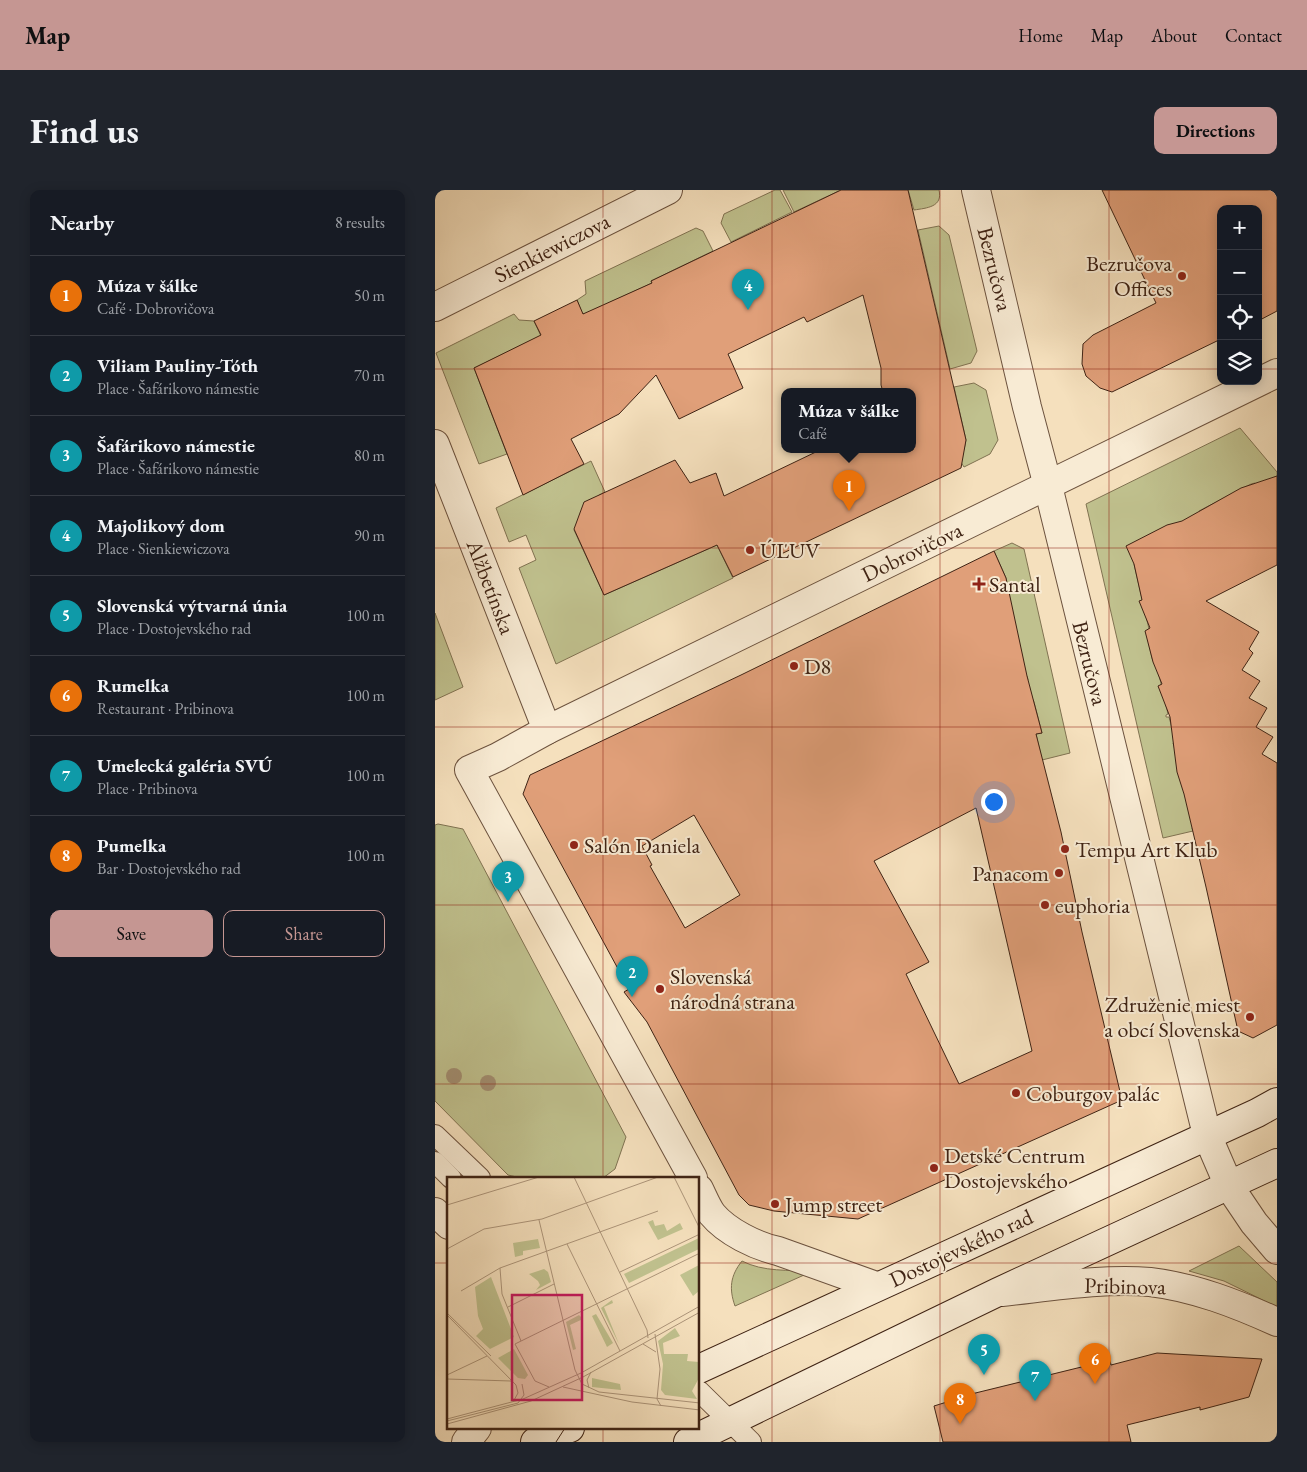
<!DOCTYPE html>
<html lang="en">
<head>
<meta charset="utf-8">
<style>
	:root { --surface:#171b24; --page:#20242c; --text:#f1f3f6; --muted:#9ea1a6; --line:#363941; --accent:#c59692 }
	body { margin:0; font-family:"EB Garamond",serif; background:var(--page); color:var(--text) }
	.controls { position:absolute; right:15px; top:15px; display:grid; overflow:hidden; border-radius:10px; box-shadow:0 2px 12px #0003 }
	.controls button { width:45px; height:45px; display:grid; place-items:center; padding:0; border:0; border-bottom:1px solid var(--line); background:var(--surface); color:var(--text); font:25px sans-serif }
	.you { position:absolute; left:558px; top:611px; width:18px; height:18px; margin:-12px; border:4px solid #fff; border-radius:50%; background:#1a73e8; box-shadow:0 0 0 8px #1a73e833 }
	.badge { display:grid; place-items:center; width:32px; height:32px; border-radius:50%; background:var(--accent); color:#fff; font-size:16px; font-weight:700 }
	.pin { position:absolute; translate:-50% -41px; filter:drop-shadow(0 1px 2px #0008) }
	.pin::after { content:''; position:absolute; top:26px; width:18px; height:15px; background:inherit; clip-path:polygon(0 0,100% 0,50% 100%) }
	.popup { position:absolute; left:346px; top:198px; width:135px; height:65px; box-sizing:border-box; display:grid; place-content:center; border-radius:10px; background:var(--surface); filter:drop-shadow(0 1px 4px #0005); font-size:16px; white-space:nowrap; color:var(--muted) }
	.popup b { font-size:19px; color:var(--text) }
	.popup::after { content:''; position:absolute; left:50%; top:100%; margin-left:-10px; border:10px solid transparent; border-top-color:var(--surface) }
	.list { margin:0; padding:0; list-style:none }
	h2 { display:flex; justify-content:space-between; align-items:center; height:65px; margin:0; padding:0 20px; font-size:21px }
	h2 small { font-size:16px; font-weight:400; color:var(--muted) }
	.list li { display:grid; grid-template-columns:32px 1fr auto; gap:15px; align-items:center; box-sizing:border-box; height:80px; padding:0 20px; border-top:1px solid var(--line) }
	.list b { display:block; font-size:19px; white-space:nowrap }
	.list p { margin:0; font-size:16px; white-space:nowrap; color:var(--muted) }
	.list em { font-size:16px; font-style:normal; color:var(--muted) }
	.actions { display:flex; gap:10px; padding:15px 20px }
	.actions a { flex:1; padding:11px 0; border:1px solid var(--accent); border-radius:10px; text-align:center; font-size:18px; color:var(--accent) }
	.actions .main { background:var(--accent); color:#111 }
	.icon { flex:none; width:28px; height:28px; fill:none; stroke:currentColor; stroke-width:2; stroke-linecap:round; stroke-linejoin:round }
	.map { position:relative; flex:none; width:842px; height:1252px; overflow:hidden; border-radius:10px }
	header { display:flex; align-items:center; gap:30px; box-sizing:border-box; height:70px; padding:0 25px; background:var(--accent); color:#111 }
	header strong { font-size:24px }
	nav { display:flex; gap:28px; margin-inline-start:auto; font-size:18px }
	.intro { display:flex; align-items:center; justify-content:space-between; box-sizing:border-box; height:120px; padding:0 30px }
	h1 { margin:0; font-size:35px }
	.button { padding:12px 22px; border-radius:10px; background:var(--accent); color:#111; font-size:18px; font-weight:700 }
	main { display:flex; gap:30px; padding:0 30px }
	aside { flex:1; background:var(--surface); border-radius:10px; box-shadow:0 2px 12px #0003 }
	.map>svg:first-child { display:block }
</style>
</head>
<body>
<header>
<strong>Map</strong>
<nav><a>Home</a><a>Map</a><a>About</a><a>Contact</a></nav>
</header>
<div class="intro"><h1>Find us</h1><a class="button">Directions</a></div>
<main>
<aside>
<h2>Nearby<small>8 results</small></h2>
<ul class="list">
<li><span class="badge" style="background:#e8710a">1</span><div><b>Múza v šálke</b><p>Café · Dobrovičova</p></div><em>50 m</em></li>
<li><span class="badge" style="background:#0f9aa8">2</span><div><b>Viliam Pauliny-Tóth</b><p>Place · Šafárikovo námestie</p></div><em>70 m</em></li>
<li><span class="badge" style="background:#0f9aa8">3</span><div><b>Šafárikovo námestie</b><p>Place · Šafárikovo námestie</p></div><em>80 m</em></li>
<li><span class="badge" style="background:#0f9aa8">4</span><div><b>Majolikový dom</b><p>Place · Sienkiewiczova</p></div><em>90 m</em></li>
<li><span class="badge" style="background:#0f9aa8">5</span><div><b>Slovenská výtvarná únia</b><p>Place · Dostojevského rad</p></div><em>100 m</em></li>
<li><span class="badge" style="background:#e8710a">6</span><div><b>Rumelka</b><p>Restaurant · Pribinova</p></div><em>100 m</em></li>
<li><span class="badge" style="background:#0f9aa8">7</span><div><b>Umelecká galéria SVÚ</b><p>Place · Pribinova</p></div><em>100 m</em></li>
<li><span class="badge" style="background:#e8710a">8</span><div><b>Pumelka</b><p>Bar · Dostojevského rad</p></div><em>100 m</em></li>
</ul>
<div class="actions"><a class="main">Save</a><a>Share</a></div>
</aside>
<div class="map">
<svg width="842" height="1252" viewBox="0 0 842 1252">
	<rect width="100%" height="100%" fill="#f5e0bd"/>
	<filter id="stains"><feTurbulence type="fractalNoise" baseFrequency=".004" numOctaves="4"/><feColorMatrix values="0 0 0 0 .2 0 0 0 0 .09 0 0 0 0 .02 0 0 0 .5 -.17"/></filter>
	<radialGradient id="worn" r=".72"><stop offset=".6" stop-color="#630" stop-opacity="0"/><stop offset="1" stop-color="#630" stop-opacity=".3"/></radialGradient>
	<g fill="#c0c18e" stroke="#807251">
		<path d="M 340,0 L 345,0 L 357,22 L 296,52 L 286,33 L 289,24 Z"/>
		<path d="M 348,0 L 406,0 L 359,22 Z"/>
		<path d="M 473,0 L 504,0 C 508,17 492,18 479,20 Z"/>
		<path d="M 504,36 L 514,45 L 542,161 L 536,173 L 515,179 L 483,40 Z"/>
		<path d="M 261,38 L 268,41 L 278,61 L 216,91 L 217,93 L 150,124 L 147,123 L 142,110 L 151,104 L 150,91 Z"/>
		<path d="M 79,124 L 84,130 L 99,131 L 106,146 L 39,178 L 72,264 L 44,274 L 1,163 Z"/>
		<path d="M 539,193 L 551,200 L 563,250 L 555,264 L 529,277 L 522,266 L 529,260 L 531,250 L 519,197 Z"/>
		<path d="M 805,238 L 842,282 L 842,286 L 820,296 L 820,293 L 816,294 L 764,321 L 766,323 L 699,374 L 714,439 L 711,441 L 717,468 L 718,471 L 721,472 L 733,524 L 731,525 L 731,527 L 734,527 L 741,553 L 738,553 L 739,556 L 760,636 L 757,638 L 758,641 L 728,648 L 651,314 Z"/>
		<path d="M 156,271 L 170,302 L 164,305 L 139,340 L 169,405 L 282,355 L 298,388 L 121,474 L 84,378 L 101,370 L 91,345 L 74,352 L 61,318 Z"/>
		<path d="M 577,353 L 589,359 L 635,563 L 607,570 L 601,544 L 607,543 L 599,512 L 590,493 L 593,490 L 592,486 L 588,486 L 571,396 L 571,388 L 559,361 Z"/>
		<path d="M 0,423 L 28,497 L 0,510 Z"/>
		<path d="M 3,634 L 28,639 L 191,947 L 180,979 L 168,988 L 86,988 L 73,985 L 0,911 L 0,635 Z"/>
		<path d="M 804,1056 L 842,1092 L 842,1117 L 789,1091 L 754,1081 Z"/>
		<path d="M 307,1071 C 328,1082 354,1080 378,1081 L 300,1116 C 294,1099 295,1086 307,1071 Z"/>
	</g>
	<g fill="#e09f79" stroke="#3f2314" fill-rule="evenodd">
		<path d="M 406,0 L 473,0 L 531,250 L 526,278 L 298,387 L 282,355 L 169,405 L 139,339 L 149,312 L 240,270 L 255,293 L 281,283 L 289,306 L 385,260 L 478,260 L 478,202 L 448,202 L 446,195 L 446,178 L 428,105 L 372,132 L 369,127 L 293,164 L 308,198 L 244,229 L 221,185 L 184,224 L 136,249 L 149,274 L 88,305 L 39,178 L 106,145 L 99,131 L 142,110 L 148,124 L 217,93 L 216,91 Z"/>
		<path d="M 667,0 L 842,0 L 842,121 L 823,131 L 823,19 L 786,19 L 786,149 L 677,202 L 665,198 L 651,186 L 647,174 L 648,154 L 658,145 L 721,113 Z"/>
		<path d="M 842,286 L 842,375 L 771,411 L 824,442 L 814,459 L 818,463 L 807,480 L 825,491 L 814,508 L 832,518 L 821,537 L 838,547 L 827,564 L 842,573 L 842,835 L 818,848 L 803,841 L 771,697 L 749,604 L 742,582 L 735,527 L 723,496 L 727,494 L 718,472 L 710,441 L 715,438 L 704,411 L 707,410 L 699,374 L 691,356 L 732,335 L 747,331 L 806,298 Z"/>
		<path d="M 559,361 L 571,388 L 592,486 L 607,543 L 601,544 L 626,642 L 647,742 L 687,910 L 423,1029 L 339,1021 L 314,1015 L 304,1005 L 212,832 L 189,802 L 194,799 L 88,604 L 95,585 L 306,485 ZM 541,618 L 597,861 L 524,894 L 471,784 L 494,772 L 439,671 ZM 259,625 L 305,705 L 250,738 L 215,676 L 217,675 L 207,656 Z"/>
		<path d="M 722,1163 L 827,1169 L 814,1207 L 765,1220 L 765,1217 L 692,1235 L 696,1252 L 508,1252 L 499,1216 L 515,1211 L 516,1209 L 675,1170 L 676,1175 Z"/>
	</g>
	<g fill="none" stroke-linecap="round" stroke-linejoin="round">
		<defs>
			<g id="service">
				<path d="M 0,945 L 45,988"/>
				<path d="M 0,972 L 16,988"/>
				<path d="M 264,1201 L 316,1252"/>
			</g>
			<g id="minor">
				<path d="M 541,0 L 592,217 L 613,296 L 772,945 L 794,996 L 819,1033 L 842,1060"/>
				<path d="M 0,117 L 233,0"/>
				<path d="M 0,254 L 112,540"/>
				<path d="M 258,988 L 34,580 L 63,567 L 112,540 L 842,183"/>
				<path d="M 264,999 C 268,1007 272,1017 277,1024 C 292,1042 321,1056 343,1061 L 441,1096"/>
				<path d="M 0,1022 L 14,1035"/>
				<path d="M 567,1102 C 614,1097 668,1088 715,1092 C 759,1097 802,1114 842,1132"/>
				<path d="M 31,1252 L 42,1238"/>
			</g>
			<g id="secondary">
				<path d="M 264,1179 L 822,923 L 842,912"/>
				<path d="M 100,1252 L 135,1238"/>
				<path d="M 253,1252 L 563,1102 L 842,973"/>
			</g>
		</defs>
		<use href="#service" stroke="#6c523e" stroke-width="22"/>
		<use href="#minor" stroke="#6c523e" stroke-width="30"/>
		<use href="#secondary" stroke="#3f2314" stroke-width="30"/>
		<use href="#service" stroke="#f8ebd4" stroke-width="20"/>
		<use href="#minor" stroke="#f8ebd4" stroke-width="28"/>
		<use href="#secondary" stroke="#f8ebd4" stroke-width="28"/>
		<path stroke="#3f2314" stroke-width="1" d="M 121,1252 L 130,1238"/>
	</g>
	<g fill="#a28e71">
		<circle cx="19" cy="886" r="8"/>
		<circle cx="53" cy="893" r="8"/>
	</g>
	<path fill="none" stroke="#8f2418" stroke-width="1" stroke-opacity="0.55" d="M 168,0 L 168,988M 337,0 L 337,1252M 505,0 L 505,1252M 674,0 L 674,1252M 0,179 L 786,179M 823,179 L 842,179M 0,358 L 842,358M 0,537 L 842,537M 0,715 L 842,715M 0,894 L 842,894M 0,1073 L 14,1073M 264,1073 L 842,1073M 168,1238 L 168,1252"/>
	<g fill="#8f2418" stroke="#f8ebd4" stroke-width="2">
		<circle cx="747" cy="86" r="5"/>
		<circle cx="315" cy="360" r="5"/>
		<path d="M541.5 386.5h5v5h5v5h-5v5h-5v-5h-5v-5h5z"/>
		<circle cx="359" cy="476" r="5"/>
		<circle cx="139" cy="655" r="5"/>
		<circle cx="630" cy="659" r="5"/>
		<circle cx="624" cy="683" r="5"/>
		<circle cx="610" cy="715" r="5"/>
		<circle cx="225" cy="799" r="5"/>
		<circle cx="815" cy="827" r="5"/>
		<circle cx="581" cy="903" r="5"/>
		<circle cx="499" cy="978" r="5"/>
		<circle cx="340" cy="1014" r="5"/>
	</g>
	<g text-anchor="middle" dominant-baseline="central" stroke-width="4" stroke-linejoin="round" paint-order="stroke">
		<g font-size="22" fill="#3f2314" stroke="#f8ebd4">
			<text transform="translate(117 58) rotate(-27)">Sienkiewiczova</text>
			<text transform="translate(560 79) rotate(76)">Bezručova</text>
			<text transform="translate(477 362) rotate(-26)">Dobrovičova</text>
			<text transform="translate(56 397) rotate(69)">Alžbetínska</text>
			<text transform="translate(655 473) rotate(76)">Bezručova</text>
			<text transform="translate(526 1058) rotate(-25)">Dostojevského rad</text>
			<text transform="translate(690 1096) rotate(1)">Pribinova</text>
		</g>
		<g font-size="22" fill="#3f2314" stroke="#f8ebd4" text-anchor="start">
			<text x="737" y="73" text-anchor="end">Bezručova<tspan x="737" dy="25">Offices</tspan></text>
			<text x="325" y="360">ÚĽUV</text>
			<text x="554" y="394">Santal</text>
			<text x="369" y="476">D8</text>
			<text x="149" y="655">Salón Daniela</text>
			<text x="640" y="659">Tempu Art Klub</text>
			<text x="614" y="683" text-anchor="end">Panacom</text>
			<text x="620" y="715">euphoria</text>
			<text x="235" y="786">Slovenská<tspan x="235" dy="25">národná strana</tspan></text>
			<text x="805" y="814" text-anchor="end">Združenie miest<tspan x="805" dy="25">a obcí Slovenska</tspan></text>
			<text x="591" y="903">Coburgov palác</text>
			<text x="509" y="965">Detské Centrum<tspan x="509" dy="25">Dostojevského</tspan></text>
			<text x="350" y="1014">Jump street</text>
		</g>
	</g>
	<g transform="translate(12 987)">
		<rect width="252" height="252" fill="#f5e0bd"/>
		<path d="M 206,43 L 208,49 L 217,47 L 220,54 L 233,46 L 236,52 L 211,63 L 201,45 ZM 252,61 L 252,72 L 182,106 L 177,97 ZM 91,62 L 93,71 L 76,74 L 76,78 L 68,80 L 66,66 ZM 252,88 L 252,114 L 246,119 L 233,98 ZM 97,92 L 101,95 L 104,105 L 89,113 L 93,108 L 91,104 L 82,97 ZM 44,100 L 67,160 L 43,172 L 29,159 L 36,152 L 31,139 L 28,110 ZM 165,123 L 166,126 L 157,130 L 172,167 L 154,131 ZM 149,137 L 166,166 L 160,170 L 145,139 ZM 132,138 L 136,142 L 123,148 L 129,172 L 126,173 L 119,145 ZM 228,151 L 233,159 L 216,166 L 217,177 L 241,177 L 240,184 L 252,185 L 252,201 L 245,214 L 250,222 L 218,218 L 214,213 L 216,187 L 211,164 ZM 67,172 L 81,198 L 78,202 L 71,201 L 51,181 ZM 145,201 L 173,207 L 174,213 L 145,210 Z" fill="#c0c18e"/>
		<path fill="none" stroke="#ac9479" stroke-width="1" d="M 127,0 L 200,153 L 201,161M 227,0 L 253,52M 0,28 L 92,0M 92,43 L 128,193 L 135,207 L 152,215 L 253,226M 120,67 L 173,174M 0,72 L 37,52 L 95,42 L 211,0M 53,91 L 55,117 L 74,164M 173,95 L 253,57M 14,114 L 53,91 L 211,34M 61,130 L 107,107M 0,136 L 44,179M 0,138 L 69,208 L 71,216 L 66,225M 208,157 L 213,192 L 210,222 L 214,229M 196,167 L 209,175M 0,198 L 40,179M 0,202 L 64,204M 102,210 L 88,204 L 68,167 L 253,76M 116,210 L 185,225 L 253,233M 142,211 L 140,203 L 144,195M 0,242 L 76,222 L 134,196 L 253,129M 0,244 L 71,226 L 77,218 L 75,207M 0,247 L 84,224 L 136,200 L 253,135"/>
		<path fill="#c2185b" fill-opacity="0.15" stroke="#c2185b" stroke-width="2.5" d="M 65,118 L 135,118 L 135,223 L 65,223 Z"/>
		<rect width="252" height="252" fill="none" stroke="#3f2314" stroke-width="2.5"/>
	</g>
	<rect width="100%" height="100%" filter="url(#stains)"/>
	<rect width="100%" height="100%" fill="url(#worn)"/>
</svg>
<div class="controls">
<button>+</button>
<button>−</button>
<button><svg class="icon" aria-label="locate" viewBox="0 0 24 24"><circle cx="12" cy="12" r="6"/><path d="M12 2v4M12 18v4M2 12h4M18 12h4"/></svg></button>
<button><svg class="icon" aria-label="layers" viewBox="0 0 24 24"><path d="M12 4l9 5-9 5-9-5zM3 14l9 5 9-5"/></svg></button>
</div>
<div class="you"></div>
<div class="pin badge" style="left:414px;top:321px;background:#e8710a">1</div>
<div class="popup"><b>Múza v šálke</b>Café</div>
<div class="pin badge" style="left:197px;top:807px;background:#0f9aa8">2</div>
<div class="pin badge" style="left:73px;top:712px;background:#0f9aa8">3</div>
<div class="pin badge" style="left:313px;top:120px;background:#0f9aa8">4</div>
<div class="pin badge" style="left:549px;top:1185px;background:#0f9aa8">5</div>
<div class="pin badge" style="left:660px;top:1194px;background:#e8710a">6</div>
<div class="pin badge" style="left:600px;top:1211px;background:#0f9aa8">7</div>
<div class="pin badge" style="left:525px;top:1234px;background:#e8710a">8</div>
</div>
</main>
</body>
</html>
